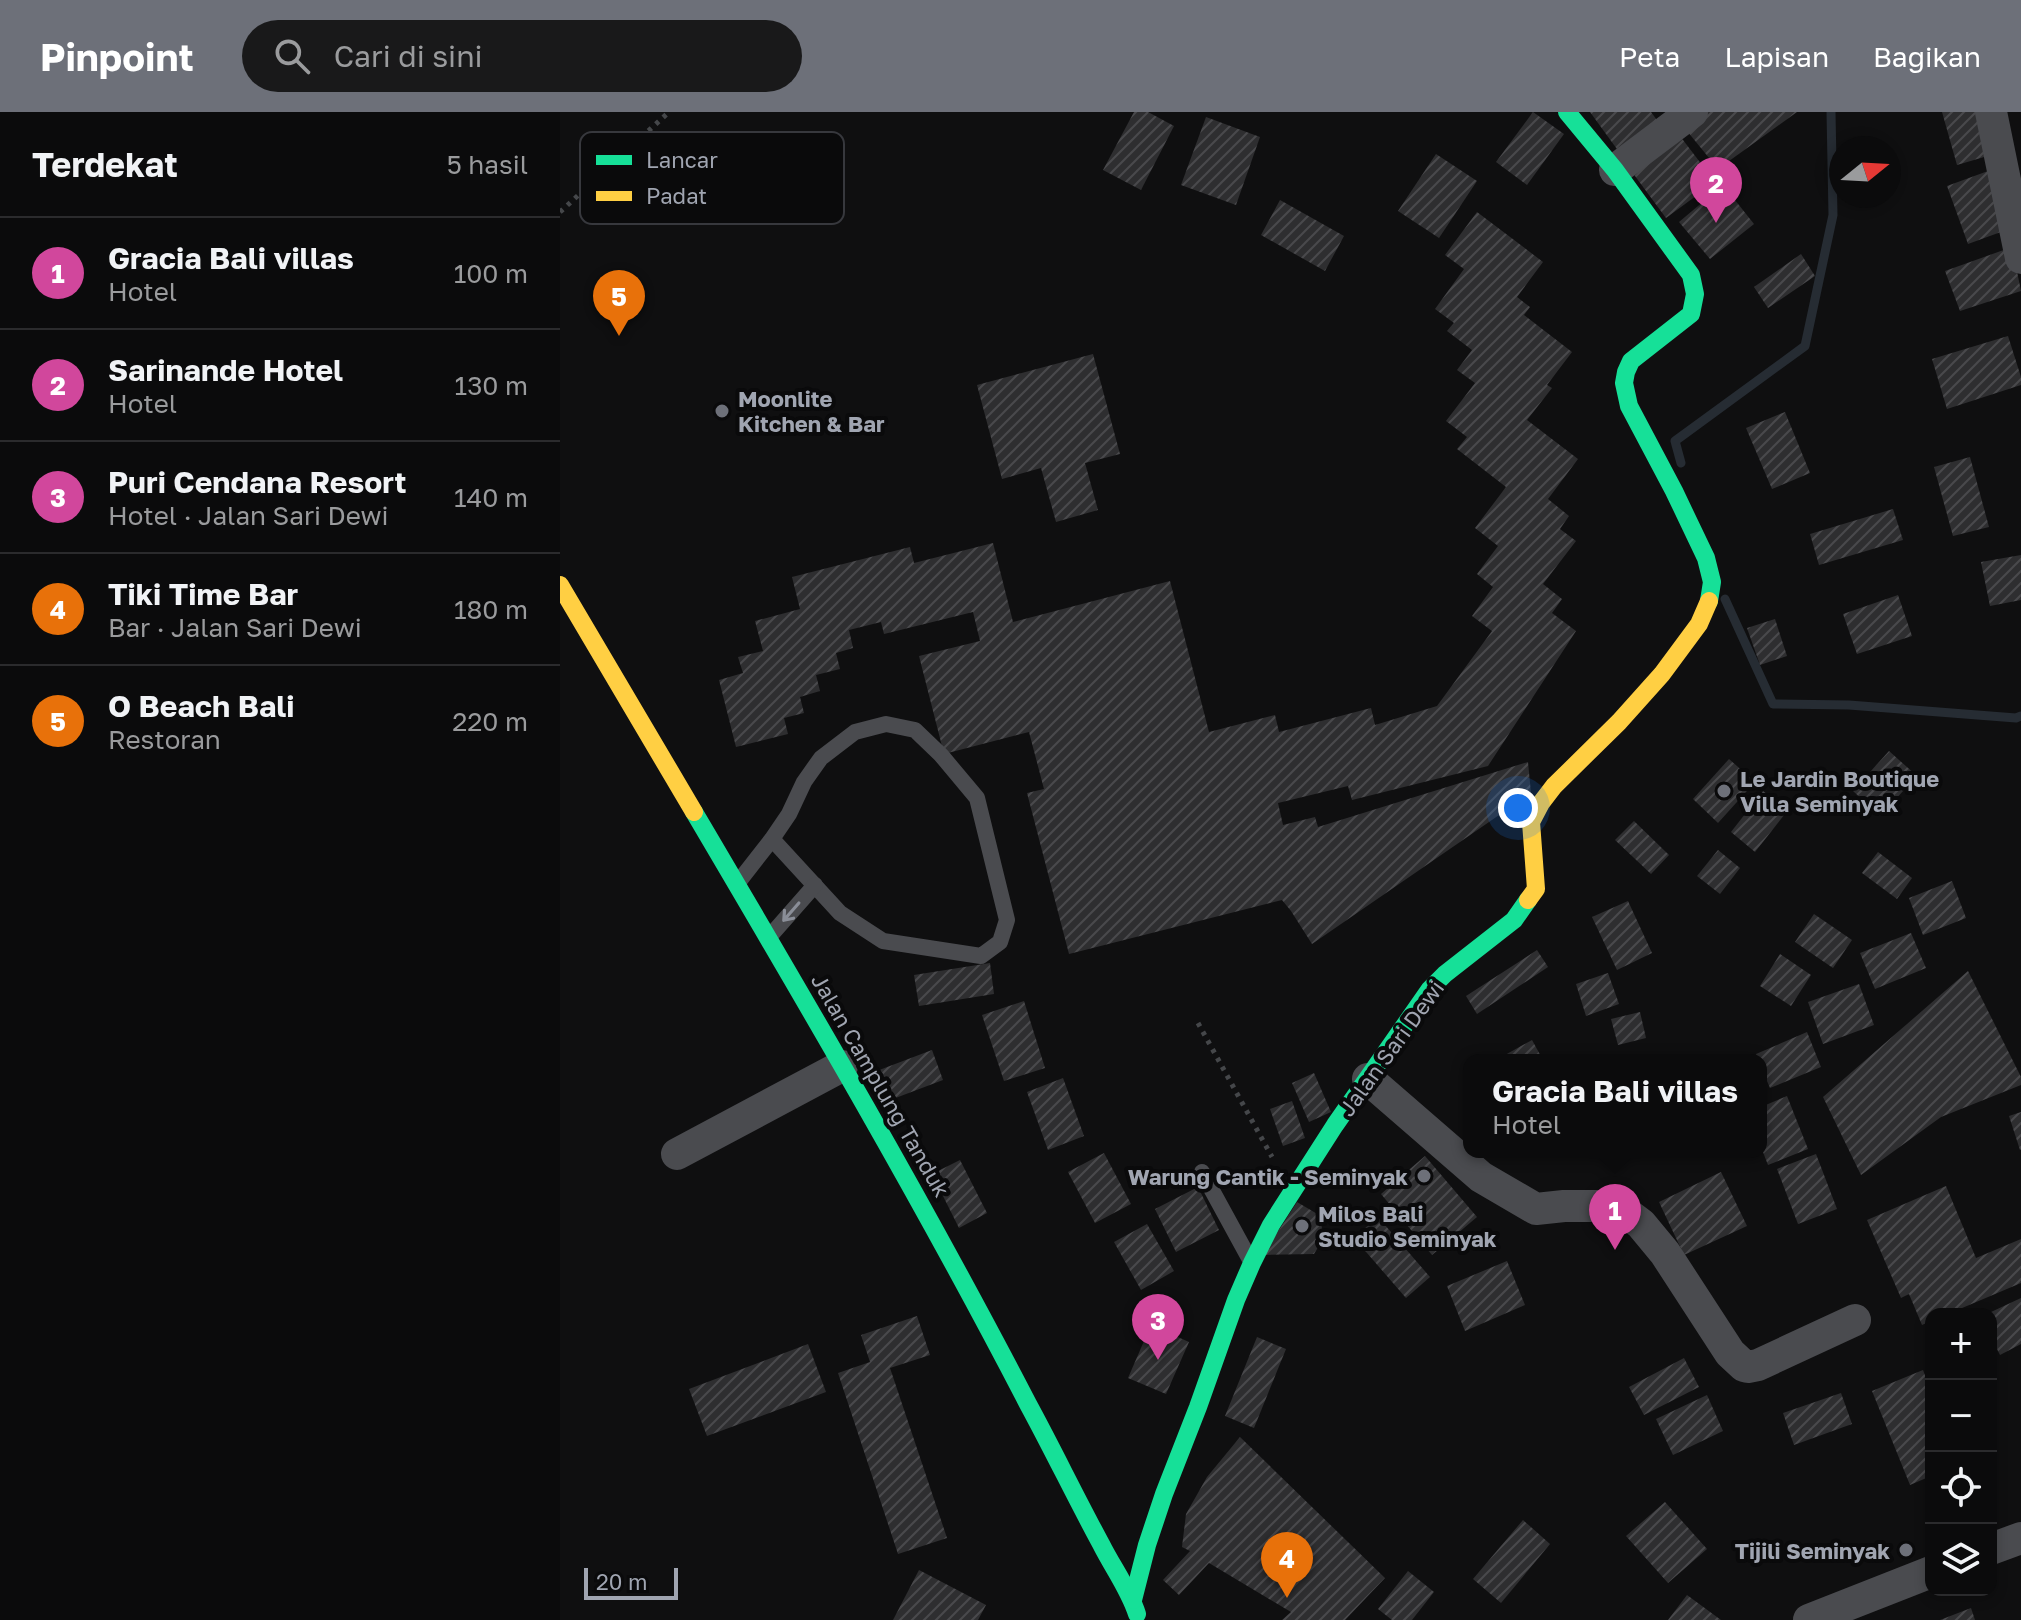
<!DOCTYPE html>
<html lang="id">
<head>
<meta charset="utf-8">
<style>
	:root { --surface:#0b0b0c; --page:#19191a; --text:#f1f3f6; --muted:#9a9b9d; --line:#2b2b2d; --accent:#6d7079 }
	body { margin:0; font-family:"Golos Text",sans-serif; background:var(--page); color:var(--text) }
	.controls { position:absolute; right:24px; bottom:24px; display:grid; overflow:hidden; border-radius:16px; box-shadow:0 4px 12px #0003 }
	.controls button { width:72px; height:72px; display:grid; place-items:center; padding:0; border:0; border-bottom:2px solid var(--line); background:var(--surface); color:var(--text); font:40px sans-serif }
	.compass { position:absolute; left:1269px; top:24px; width:72px; height:72px; border-radius:50%; background:var(--surface); box-shadow:0 4px 12px #0003; rotate:72deg }
	.scale { position:absolute; left:24px; bottom:20px; width:94px; box-sizing:border-box; padding-left:8px; border:4px solid #a0a5b1; border-top:0; font-size:22px; line-height:28px; white-space:nowrap; color:#a0a5b1; -webkit-text-stroke:6px #0a0a0b; paint-order:stroke }
	.you { position:absolute; left:958px; top:696px; width:28px; height:28px; margin:-20px; border:6px solid #fff; border-radius:50%; background:#1a73e8; box-shadow:0 0 0 12px #1a73e833 }
	.badge { display:grid; place-items:center; width:52px; height:52px; border-radius:50%; background:var(--accent); color:#fff; font-size:26px; font-weight:700 }
	.pin { position:absolute; translate:-50% -66px; filter:drop-shadow(0 2px 4px #0008) }
	.pin::after { content:''; position:absolute; top:42px; width:28px; height:24px; background:inherit; clip-path:polygon(0 0,100% 0,50% 100%) }
	.popup { position:absolute; left:903px; top:942px; width:304px; height:104px; box-sizing:border-box; display:grid; place-content:center; border-radius:16px; background:var(--surface); filter:drop-shadow(0 2px 6px #0005); font-size:26px; white-space:nowrap; color:var(--muted) }
	.popup b { font-size:30px; color:var(--text) }
	.popup::after { content:''; position:absolute; left:50%; top:100%; margin-left:-16px; border:16px solid transparent; border-top-color:var(--surface) }
	.list { margin:0; padding:0; list-style:none }
	h2 { display:flex; justify-content:space-between; align-items:center; height:104px; margin:0; padding:0 32px; font-size:34px }
	h2 small { font-size:26px; font-weight:400; color:var(--muted) }
	.list li { display:grid; grid-template-columns:52px 1fr auto; gap:24px; align-items:center; box-sizing:border-box; height:112px; padding:0 32px; border-top:2px solid var(--line) }
	.list b { display:block; font-size:30px; white-space:nowrap }
	.list p { margin:0; font-size:26px; white-space:nowrap; color:var(--muted) }
	.list em { font-size:26px; font-style:normal; color:var(--muted) }
	.icon { flex:none; width:44px; height:44px; fill:none; stroke:currentColor; stroke-width:2; stroke-linecap:round; stroke-linejoin:round }
	.map { position:relative; flex:none; width:1461px; height:1508px; overflow:hidden }
	header { display:flex; align-items:center; gap:48px; box-sizing:border-box; height:112px; padding:0 40px; background:var(--accent); color:#fff }
	header strong { font-size:38px }
	nav { display:flex; gap:44px; margin-inline-start:auto; font-size:28px }
	.search { width:560px; height:72px; background:var(--page); display:flex; align-items:center; gap:20px; box-sizing:border-box; padding:0 28px; border-radius:44px; color:var(--muted); font-size:30px }
	main { display:flex }
	aside { flex:1; background:var(--surface) }
	.map>svg:first-child { display:block }
</style>
</head>
<body>
<header>
<strong>Pinpoint</strong>
<div class="search"><svg class="icon" aria-label="search" viewBox="0 0 24 24"><circle cx="10" cy="10" r="6"/><path d="M15 15l6 6"/></svg>Cari di sini</div>
<nav><a>Peta</a><a>Lapisan</a><a>Bagikan</a></nav>
</header>
<main>
<aside>
<h2>Terdekat<small>5 hasil</small></h2>
<ul class="list">
<li><span class="badge" style="background:#d1479c">1</span><div><b>Gracia Bali villas</b><p>Hotel</p></div><em>100 m</em></li>
<li><span class="badge" style="background:#d1479c">2</span><div><b>Sarinande Hotel</b><p>Hotel</p></div><em>130 m</em></li>
<li><span class="badge" style="background:#d1479c">3</span><div><b>Puri Cendana Resort</b><p>Hotel · Jalan Sari Dewi</p></div><em>140 m</em></li>
<li><span class="badge" style="background:#e8710a">4</span><div><b>Tiki Time Bar</b><p>Bar · Jalan Sari Dewi</p></div><em>180 m</em></li>
<li><span class="badge" style="background:#e8710a">5</span><div><b>O Beach Bali</b><p>Restoran</p></div><em>220 m</em></li>
</ul>
</aside>
<div class="map">
<svg width="1461" height="1508" viewBox="0 0 1461 1508">
	<defs>
		<pattern id="building-hatch" width="6" height="6" patternUnits="userSpaceOnUse" patternTransform="scale(2)"><rect width="6" height="6" fill="#2e2e30"/><path d="M-1 1l2-2M0 6l6-6M5 7l2-2" fill="none" stroke="#49494c"/></pattern>
	</defs>
	<rect width="100%" height="100%" fill="#0f0f10"/>
	<g fill="none" stroke-linecap="round" stroke-linejoin="round">
		<g stroke="#262c33" stroke-width="9">
			<path d="M 1121,351 L 1115,329 L 1245,234 L 1273,103 L 1271,0"/>
			<path d="M 1165,487 L 1213,592 L 1289,593 L 1456,606 L 1461,604"/>
		</g>
	</g>
	<g fill="url(#building-hatch)">
		<path d="M 574,0 L 588,0 L 614,14 L 581,78 L 543,58 Z"/>
		<path d="M 973,0 L 1004,22 L 967,73 L 936,50 Z"/>
		<path d="M 1030,0 L 1091,0 L 1102,15 L 1062,44 Z"/>
		<path d="M 1142,0 L 1237,0 L 1158,57 L 1123,14 Z"/>
		<path d="M 1382,0 L 1419,0 L 1431,43 L 1397,53 Z"/>
		<path d="M 646,5 L 700,25 L 676,93 L 621,73 Z"/>
		<path d="M 1120,24 L 1155,70 L 1106,106 L 1072,60 Z"/>
		<path d="M 876,42 L 917,69 L 879,126 L 838,99 Z"/>
		<path d="M 1428,59 L 1449,117 L 1408,132 L 1387,74 Z"/>
		<path d="M 1163,73 L 1194,112 L 1150,147 L 1119,110 Z"/>
		<path d="M 720,88 L 784,124 L 765,159 L 701,123 Z"/>
		<path d="M 917,100 L 983,150 L 957,185 L 970,195 L 964,203 L 1012,240 L 987,273 L 992,276 L 967,308 L 1018,347 L 988,387 L 1009,404 L 1000,417 L 1016,429 L 983,472 L 1002,487 L 992,501 L 1016,519 L 928,654 L 792,688 L 788,674 L 718,691 L 723,713 L 755,705 L 758,715 L 968,650 L 971,681 L 752,832 L 731,799 L 722,788 L 509,842 L 467,681 L 484,677 L 469,620 L 384,642 L 359,544 L 420,529 L 413,500 L 324,522 L 321,510 L 289,518 L 293,536 L 276,541 L 280,557 L 256,563 L 260,579 L 240,585 L 244,601 L 224,606 L 228,622 L 176,635 L 159,568 L 183,561 L 178,545 L 203,539 L 195,509 L 240,497 L 232,465 L 350,435 L 354,451 L 433,431 L 453,510 L 610,469 L 649,620 L 715,603 L 719,620 L 811,596 L 815,613 L 877,594 L 932,519 L 912,504 L 933,475 L 917,462 L 938,434 L 915,416 L 946,375 L 897,337 L 907,325 L 886,309 L 915,271 L 897,258 L 912,238 L 887,219 L 894,211 L 875,197 L 904,157 L 885,143 Z"/>
		<path d="M 1452,135 L 1461,179 L 1400,199 L 1385,159 Z"/>
		<path d="M 1241,142 L 1255,164 L 1208,196 L 1194,175 Z"/>
		<path d="M 1448,224 L 1461,265 L 1461,273 L 1387,297 L 1372,247 Z"/>
		<path d="M 533,242 L 560,342 L 525,351 L 538,398 L 496,410 L 481,356 L 442,367 L 417,273 Z"/>
		<path d="M 1225,300 L 1250,361 L 1212,377 L 1186,316 Z"/>
		<path d="M 1410,345 L 1429,415 L 1393,424 L 1374,355 Z"/>
		<path d="M 1333,397 L 1343,428 L 1259,453 L 1250,422 Z"/>
		<path d="M 1461,443 L 1461,488 L 1430,494 L 1421,450 Z"/>
		<path d="M 1338,483 L 1352,524 L 1297,542 L 1283,502 Z"/>
		<path d="M 1215,507 L 1227,544 L 1200,553 L 1187,516 Z"/>
		<path d="M 1329,639 L 1357,664 L 1320,704 L 1293,679 Z"/>
		<path d="M 1169,647 L 1195,670 L 1158,711 L 1133,687 Z"/>
		<path d="M 1203,679 L 1228,698 L 1195,740 L 1171,720 Z"/>
		<path d="M 1074,709 L 1109,743 L 1091,762 L 1055,728 Z"/>
		<path d="M 1158,738 L 1180,756 L 1160,782 L 1137,764 Z"/>
		<path d="M 1318,740 L 1352,766 L 1337,787 L 1302,761 Z"/>
		<path d="M 1392,769 L 1406,806 L 1363,823 L 1349,786 Z"/>
		<path d="M 1068,789 L 1092,841 L 1057,858 L 1032,805 Z"/>
		<path d="M 1254,802 L 1292,828 L 1273,856 L 1235,830 Z"/>
		<path d="M 1351,821 L 1366,856 L 1315,877 L 1300,841 Z"/>
		<path d="M 977,838 L 988,855 L 917,902 L 906,884 Z"/>
		<path d="M 1220,842 L 1251,863 L 1231,894 L 1200,874 Z"/>
		<path d="M 430,851 L 434,882 L 359,894 L 354,863 Z"/>
		<path d="M 1408,859 L 1461,965 L 1461,973 L 1381,1005 L 1301,1063 L 1263,985 Z"/>
		<path d="M 1048,861 L 1059,892 L 1026,904 L 1016,872 Z"/>
		<path d="M 1299,872 L 1314,913 L 1263,932 L 1248,890 Z"/>
		<path d="M 464,889 L 485,956 L 444,969 L 422,903 Z"/>
		<path d="M 1080,900 L 1086,926 L 1058,933 L 1051,907 Z"/>
		<path d="M 1247,920 L 1261,955 L 1210,976 L 1201,955 L 1201,948 L 1198,948 L 1196,942 Z"/>
		<path d="M 972,928 L 983,948 L 936,948 Z"/>
		<path d="M 372,938 L 383,968 L 325,990 L 314,960 Z"/>
		<path d="M 754,961 L 771,1000 L 749,1010 L 732,971 Z"/>
		<path d="M 503,966 L 524,1024 L 488,1038 L 467,980 Z"/>
		<path d="M 1227,984 L 1248,1037 L 1208,1053 L 1201,1035 L 1201,995 Z"/>
		<path d="M 732,989 L 745,1026 L 723,1034 L 710,997 Z"/>
		<path d="M 1461,1000 L 1461,1038 L 1460,1038 L 1449,1004 Z"/>
		<path d="M 544,1041 L 571,1092 L 535,1111 L 508,1060 Z"/>
		<path d="M 1256,1042 L 1277,1097 L 1238,1112 L 1217,1057 Z"/>
		<path d="M 865,1044 L 917,1105 L 872,1143 L 821,1082 Z"/>
		<path d="M 400,1048 L 427,1101 L 399,1116 L 372,1062 Z"/>
		<path d="M 1161,1060 L 1187,1114 L 1124,1143 L 1099,1090 Z"/>
		<path d="M 1386,1074 L 1416,1146 L 1461,1127 L 1461,1171 L 1388,1202 L 1371,1202 L 1371,1209 L 1362,1213 L 1349,1182 L 1341,1186 L 1307,1108 Z"/>
		<path d="M 638,1075 L 659,1118 L 616,1140 L 595,1097 Z"/>
		<path d="M 737,1090 L 759,1103 L 764,1125 L 754,1142 L 703,1143 Z"/>
		<path d="M 818,1105 L 870,1165 L 846,1186 L 794,1126 Z"/>
		<path d="M 587,1112 L 614,1159 L 581,1178 L 554,1130 Z"/>
		<path d="M 947,1149 L 965,1193 L 905,1219 L 887,1174 Z"/>
		<path d="M 1461,1186 L 1461,1232 L 1440,1243 L 1431,1225 L 1431,1200 Z"/>
		<path d="M 357,1204 L 370,1243 L 330,1256 L 387,1426 L 338,1442 L 278,1261 L 310,1250 L 301,1223 Z"/>
		<path d="M 591,1213 L 629,1230 L 606,1282 L 568,1266 Z"/>
		<path d="M 697,1225 L 726,1237 L 694,1316 L 665,1304 Z"/>
		<path d="M 248,1232 L 266,1280 L 147,1324 L 129,1277 Z"/>
		<path d="M 1124,1246 L 1139,1275 L 1084,1303 L 1069,1275 Z"/>
		<path d="M 1363,1258 L 1371,1279 L 1371,1364 L 1350,1373 L 1312,1279 Z"/>
		<path d="M 1281,1281 L 1292,1312 L 1234,1333 L 1223,1301 Z"/>
		<path d="M 1147,1283 L 1163,1319 L 1113,1343 L 1096,1307 Z"/>
		<path d="M 680,1325 L 825,1466 L 785,1508 L 722,1508 L 731,1500 L 649,1451 L 619,1483 L 603,1468 L 630,1439 L 622,1435 L 626,1402 L 647,1365 Z"/>
		<path d="M 1105,1390 L 1147,1437 L 1108,1471 L 1066,1424 Z"/>
		<path d="M 963,1408 L 990,1432 L 941,1491 L 913,1467 Z"/>
		<path d="M 359,1458 L 426,1493 L 418,1508 L 333,1508 Z"/>
		<path d="M 848,1459 L 874,1480 L 852,1508 L 832,1508 L 818,1497 Z"/>
		<path d="M 1127,1483 L 1161,1508 L 1108,1508 Z"/>
		<path d="M 1411,1496 L 1415,1508 L 1380,1508 Z"/>
	</g>
	<g fill="none" stroke-linecap="round" stroke-linejoin="round">
		<g stroke="#45474a" stroke-width="5" stroke-dasharray="4 6" stroke-linecap="butt">
			<path d="M 0,100 L 109,0"/>
			<path d="M 638,911 L 712,1045"/>
		</g>
		<g stroke="#4a4b4f" stroke-width="16">
			<path d="M 180,768 L 212,727 L 229,702 L 244,670 L 261,646 L 295,620 L 326,612 L 355,618 L 381,643 L 417,686 L 447,808 L 440,830 L 421,844 L 323,829 L 280,801 L 212,727"/>
			<path d="M 211,823 L 255,773"/>
			<path d="M 642,1060 L 689,1146"/>
		</g>
		<g stroke="#4a4b4f" stroke-width="32">
			<path d="M 1431,0 L 1461,146"/>
			<path d="M 1055,58 L 1132,0"/>
			<path d="M 808,967 L 921,1065 L 976,1097 L 1004,1094 L 1057,1094 L 1081,1112 L 1105,1141 L 1170,1241 L 1184,1254 L 1188,1255 L 1198,1253 L 1295,1208"/>
			<path d="M 117,1042 L 282,954"/>
			<path d="M 1431,1437 L 1461,1426"/>
			<path d="M 1249,1508 L 1371,1460"/>
		</g>
		<g stroke="#16e098" stroke-width="18">
			<path d="M 1007,0 L 1055,58 L 1131,163 L 1135,182 L 1131,202 L 1071,249 L 1066,260 L 1064,271 L 1069,294 L 1114,379 L 1146,446 L 1152,470 L 1149,489"/>
			<path d="M 134,700 C 249,895 364,1091 468,1292 C 493,1338 516,1386 541,1432 C 553,1456 569,1477 577,1502"/>
			<path d="M 573,1488 L 587,1433 L 604,1382 L 638,1295 L 676,1188 L 692,1151 L 711,1113 L 775,1013 L 870,877 L 885,862 L 954,808 L 968,788"/>
		</g>
		<g stroke="#ffcf43" stroke-width="18">
			<path d="M 0,473 L 134,700"/>
			<path d="M 968,788 L 976,777 L 971,710 L 981,691 L 994,674 L 1059,610 L 1102,562 L 1139,512 L 1149,489"/>
		</g>
	</g>
	<defs><path id="oneway-shaft" d="M-6 0H5M1.5-3L5.5 0L1.5 3" fill="none" stroke-width="1.6" stroke-linecap="round" stroke-linejoin="round" transform="scale(2)"/></defs>
	<use stroke="#8a8e98" href="#oneway-shaft" transform="translate(231 800) rotate(131)"/>
	<g fill="#6d7079" stroke="#0a0a0b" stroke-width="3">
		<circle cx="162" cy="299" r="8"/>
		<circle cx="1164" cy="679" r="8"/>
		<circle cx="864" cy="1064" r="8"/>
		<circle cx="742" cy="1114" r="8"/>
		<circle cx="1346" cy="1438" r="8"/>
	</g>
	<g text-anchor="middle" dominant-baseline="central" stroke-width="8" stroke-linejoin="round" paint-order="stroke">
		<g font-size="22" font-weight="bold" fill="#a0a5b1" stroke="#0a0a0b" text-anchor="start">
			<text x="178" y="286">Moonlite<tspan x="178" dy="25">Kitchen &amp; Bar</tspan></text>
			<text x="1180" y="666">Le Jardin Boutique<tspan x="1180" dy="25">Villa Seminyak</tspan></text>
			<text x="848" y="1064" text-anchor="end">Warung Cantik - Seminyak</text>
			<text x="758" y="1101">Milos Bali<tspan x="758" dy="25">Studio Seminyak</tspan></text>
			<text x="1330" y="1438" text-anchor="end">Tijili Seminyak</text>
		</g>
		<g font-size="22" fill="#a0a5b1" stroke="#0a0a0b">
			<text transform="translate(831 936) rotate(-54)">Jalan Sari Dewi</text>
			<text transform="translate(321 973) rotate(60)">Jalan Camplung Tanduk</text>
		</g>
	</g>
	<rect x="20" y="20" width="264" height="92" rx="12" fill="#0a0a0b" stroke="#37383d" stroke-width="2"/>
	<rect x="36" y="43" width="36" height="10" fill="#16e098"/>
	<rect x="36" y="79" width="36" height="10" fill="#ffcf43"/>
	<g font-size="22" fill="#a0a5b1">
		<text x="86" y="56">Lancar</text>
		<text x="86" y="92">Padat</text>
	</g>
</svg>
<div class="controls">
<button>+</button>
<button>−</button>
<button><svg class="icon" aria-label="locate" viewBox="0 0 24 24"><circle cx="12" cy="12" r="6"/><path d="M12 2v4M12 18v4M2 12h4M18 12h4"/></svg></button>
<button><svg class="icon" aria-label="layers" viewBox="0 0 24 24"><path d="M12 4l9 5-9 5-9-5zM3 14l9 5 9-5"/></svg></button>
</div>
<svg class="compass" viewBox="-18 -18 36 36"><path d="M0-13l5 13h-10z" fill="#e53935"/><path d="M0 13l5-13h-10z" fill="#9a9b9d"/></svg>
<div class="scale">20 m</div>
<div class="you"></div>
<div class="pin badge" style="left:1055px;top:1138px;background:#d1479c">1</div>
<div class="popup"><b>Gracia Bali villas</b>Hotel</div>
<div class="pin badge" style="left:1156px;top:111px;background:#d1479c">2</div>
<div class="pin badge" style="left:598px;top:1248px;background:#d1479c">3</div>
<div class="pin badge" style="left:727px;top:1486px;background:#e8710a">4</div>
<div class="pin badge" style="left:59px;top:224px;background:#e8710a">5</div>
</div>
</main>
</body>
</html>
